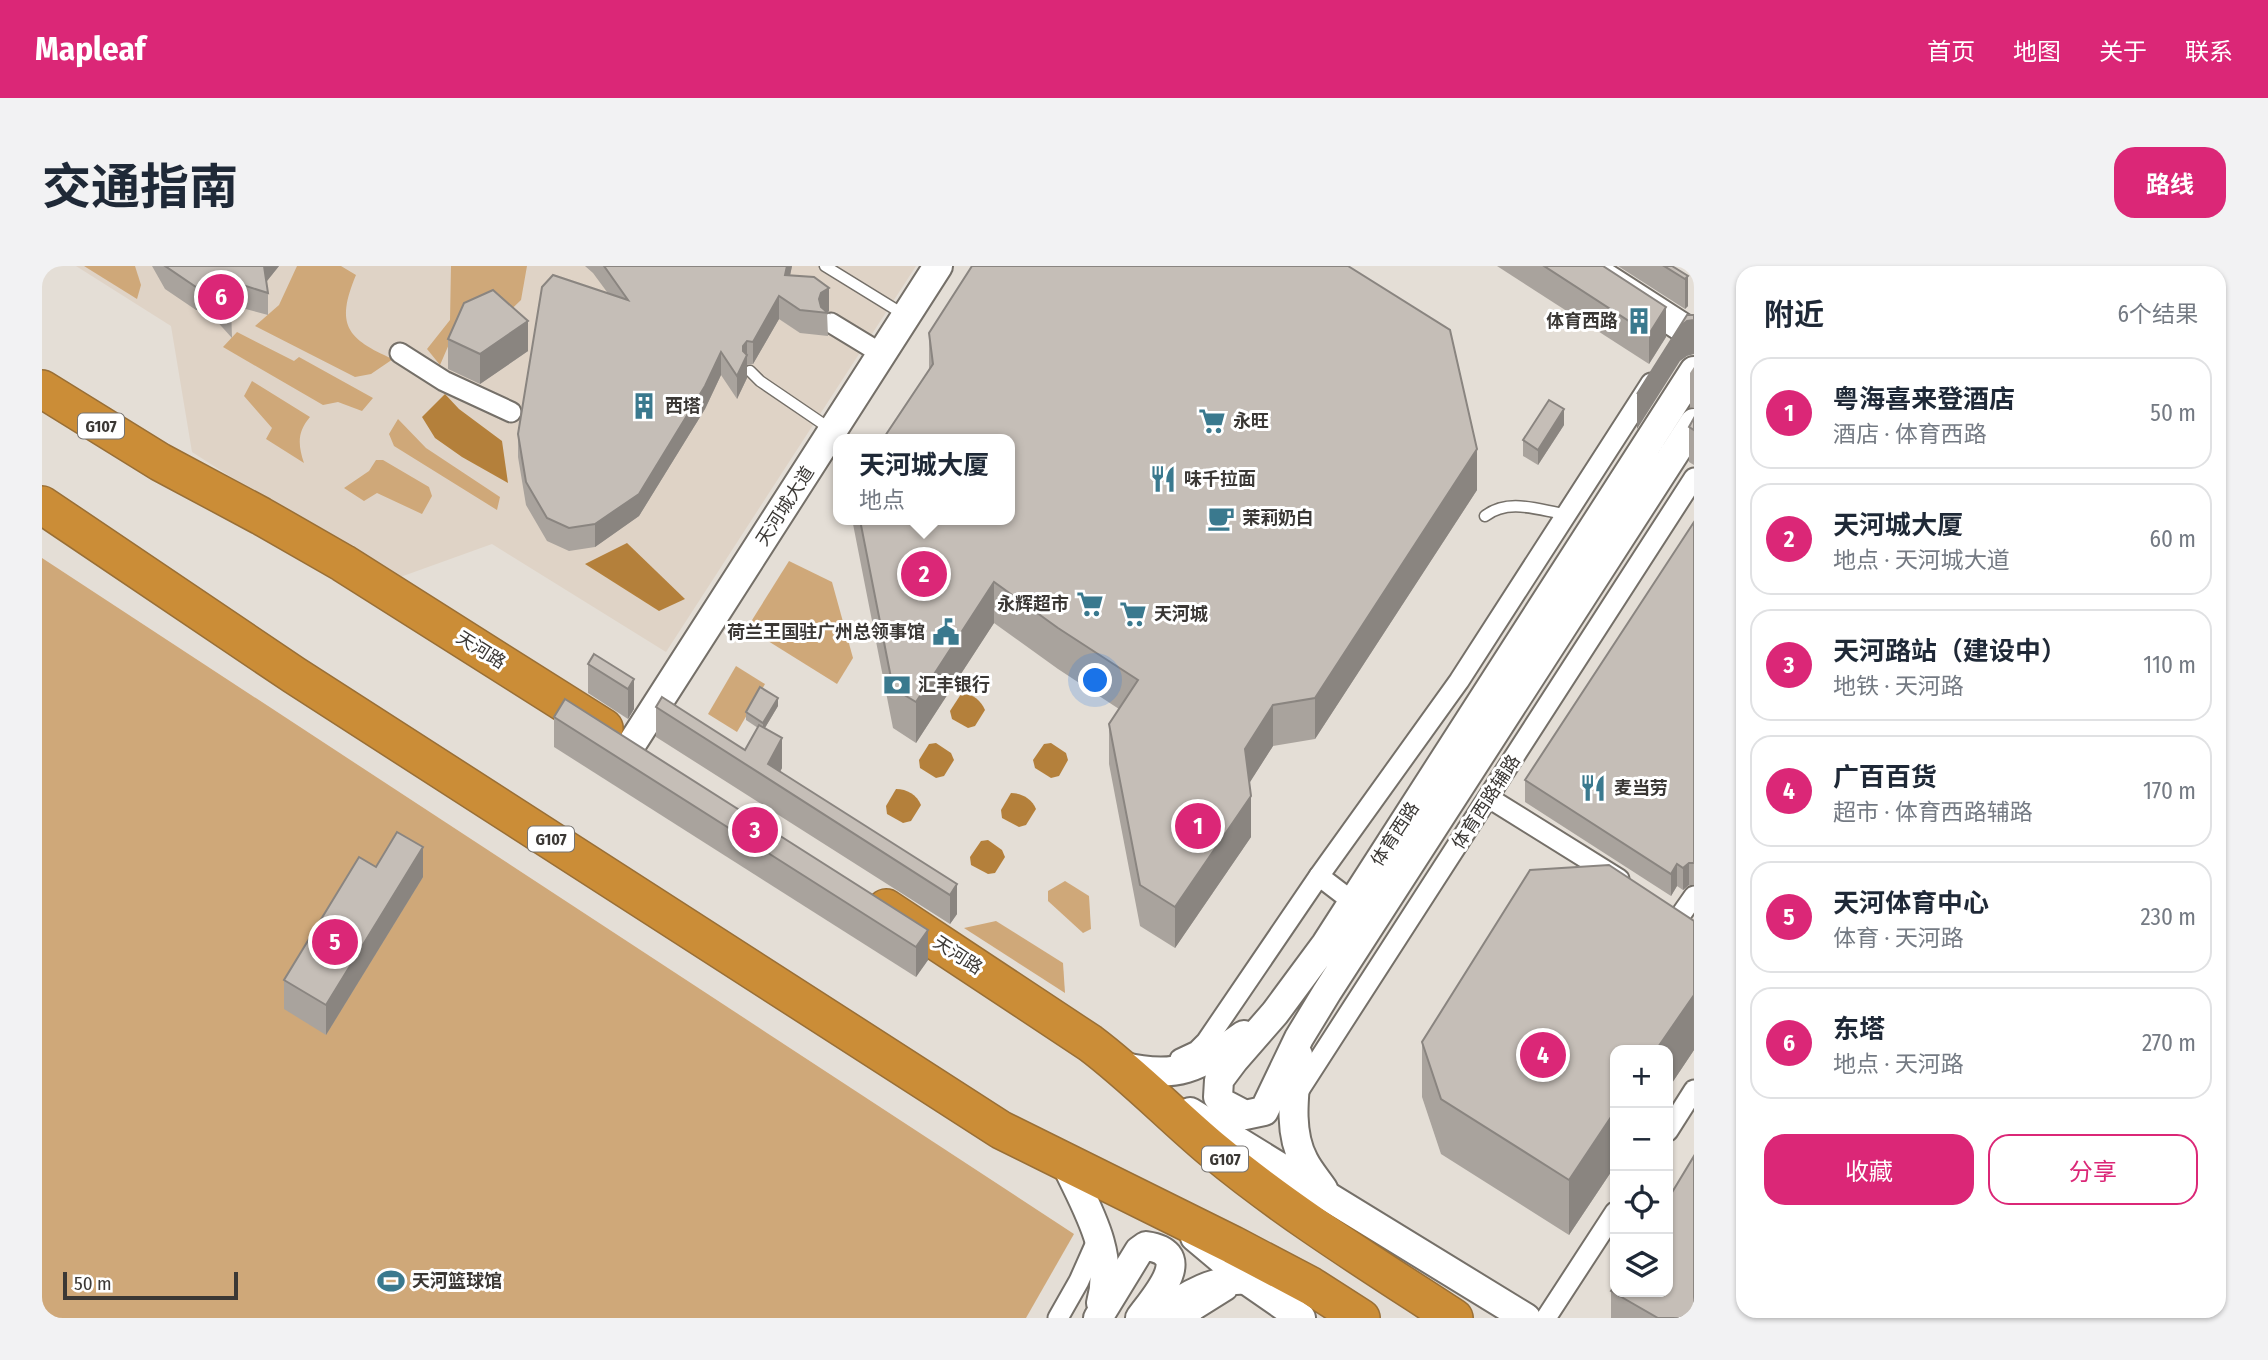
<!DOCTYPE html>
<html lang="zh">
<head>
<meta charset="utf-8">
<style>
	:root { --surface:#fff; --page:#f2f2f3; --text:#1f2937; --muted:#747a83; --line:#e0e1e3; --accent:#db2777 }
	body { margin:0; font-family:"Fira Sans Condensed","Noto Sans SC",sans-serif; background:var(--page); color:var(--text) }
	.controls { position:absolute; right:21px; bottom:21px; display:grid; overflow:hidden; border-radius:14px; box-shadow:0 2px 5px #0004 }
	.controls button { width:63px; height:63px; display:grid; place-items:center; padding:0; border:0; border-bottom:2px solid var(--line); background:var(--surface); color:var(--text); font:35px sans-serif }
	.scale { position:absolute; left:21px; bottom:18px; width:175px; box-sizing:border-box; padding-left:7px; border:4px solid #3b3835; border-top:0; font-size:19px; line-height:24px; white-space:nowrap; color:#3b3835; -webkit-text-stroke:5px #fff; paint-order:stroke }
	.you { position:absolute; left:1054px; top:415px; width:24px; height:24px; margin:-18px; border:5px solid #fff; border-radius:50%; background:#1a73e8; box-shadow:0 0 0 10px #1a73e833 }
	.badge { display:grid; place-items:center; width:46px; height:46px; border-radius:50%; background:var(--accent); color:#fff; font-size:23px; font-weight:700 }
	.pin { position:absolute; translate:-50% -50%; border:4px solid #fff; box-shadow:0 2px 7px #0006 }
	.popup { position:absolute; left:791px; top:168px; width:182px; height:91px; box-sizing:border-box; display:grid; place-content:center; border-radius:14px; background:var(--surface); filter:drop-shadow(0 2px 5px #0005); font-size:23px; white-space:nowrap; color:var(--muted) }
	.popup b { font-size:26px; color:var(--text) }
	.popup::after { content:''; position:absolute; left:50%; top:100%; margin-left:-14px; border:14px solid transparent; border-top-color:var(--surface) }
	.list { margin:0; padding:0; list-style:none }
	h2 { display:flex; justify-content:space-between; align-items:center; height:91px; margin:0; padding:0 28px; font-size:30px }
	h2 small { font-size:23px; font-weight:400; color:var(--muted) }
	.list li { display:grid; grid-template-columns:46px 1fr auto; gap:21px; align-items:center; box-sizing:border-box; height:112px; margin:0 14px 14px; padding:0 14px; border:2px solid var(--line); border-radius:21px }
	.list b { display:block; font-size:26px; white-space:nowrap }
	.list p { margin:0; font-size:23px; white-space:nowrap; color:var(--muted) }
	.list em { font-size:23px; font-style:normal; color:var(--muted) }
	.actions { display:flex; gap:14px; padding:21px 28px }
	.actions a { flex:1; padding:16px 0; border:2px solid var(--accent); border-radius:21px; text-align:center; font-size:24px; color:var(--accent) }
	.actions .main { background:var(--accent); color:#fff }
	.icon { flex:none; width:38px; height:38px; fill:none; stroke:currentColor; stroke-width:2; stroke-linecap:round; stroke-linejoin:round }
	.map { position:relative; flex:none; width:1652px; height:1052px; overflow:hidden; border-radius:21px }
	header { display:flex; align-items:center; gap:42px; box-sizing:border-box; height:98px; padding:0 35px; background:var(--accent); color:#fff }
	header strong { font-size:33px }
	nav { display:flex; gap:38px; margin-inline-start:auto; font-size:24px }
	.intro { display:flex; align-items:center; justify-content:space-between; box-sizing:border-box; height:168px; padding:0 42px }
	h1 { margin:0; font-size:49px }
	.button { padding:18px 32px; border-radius:21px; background:var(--accent); color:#fff; font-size:24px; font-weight:700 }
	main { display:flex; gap:42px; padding:0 42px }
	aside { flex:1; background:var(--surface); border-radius:21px; box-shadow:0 2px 5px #0004 }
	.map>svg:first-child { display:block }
</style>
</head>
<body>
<header>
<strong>Mapleaf</strong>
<nav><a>首页</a><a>地图</a><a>关于</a><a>联系</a></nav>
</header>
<div class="intro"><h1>交通指南</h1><a class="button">路线</a></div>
<main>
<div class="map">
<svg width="1652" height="1052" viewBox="0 0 1652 1052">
	<rect width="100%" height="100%" fill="#e4ded6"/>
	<path fill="#dfd3c6" d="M 34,0 L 874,0 L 624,386 L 450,278 L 350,314 L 150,186 L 129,60 Z"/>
	<g fill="#cfa879">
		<path d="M 42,0 L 93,0 L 99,19 L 95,33 Z"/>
		<path d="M 255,0 L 299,0 L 314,9 C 293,59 305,73 351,93 L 329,108 L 313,111 L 213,60 L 237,39 Z"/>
		<path d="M 409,0 L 485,0 L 479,34 L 458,54 L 414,62 L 398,99 L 385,83 L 408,54 Z"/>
		<path d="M 195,66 L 252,95 L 257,91 L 331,132 L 320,145 L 296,136 L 281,139 L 181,81 Z"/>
		<path d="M 210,115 L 268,151 C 255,166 256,179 262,197 L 224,173 L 230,162 L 202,130 Z"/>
		<path d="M 356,153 L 384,182 L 458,231 L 455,244 L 352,180 L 347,168 Z"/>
		<path d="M 334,194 L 341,194 L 387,221 L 390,230 L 380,248 L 335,227 L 322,235 L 302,222 L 327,205 Z"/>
		<path d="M 0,292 L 1032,968 L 984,1052 L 0,1052 Z"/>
		<path d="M 747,295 L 790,316 L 811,392 L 795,418 L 705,362 Z"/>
		<path d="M 694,400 L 723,418 L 695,466 L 666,448 Z"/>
		<path d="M 1023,615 L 1047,630 L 1049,663 L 1041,667 L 1006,635 L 1006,625 Z"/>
		<path d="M 954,655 L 1021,697 L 1023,727 L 922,662 Z"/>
	</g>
	<g fill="#b4803b">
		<path d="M 403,128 L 417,143 L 460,175 L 466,217 L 420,191 L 393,172 L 380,151 Z"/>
		<path d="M 585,277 L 643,333 L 617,345 L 543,298 Z"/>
		<path d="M 919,428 C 930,427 939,434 943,444 L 933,460 L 926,462 L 910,453 L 908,445 Z"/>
		<path d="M 894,477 L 909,487 L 912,494 L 902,510 L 894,512 L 878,502 L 877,494 L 887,478 Z"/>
		<path d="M 1009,477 L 1024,487 L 1026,494 L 1017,510 L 1009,512 L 993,502 L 991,494 L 1002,478 Z"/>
		<path d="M 854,523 C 865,523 875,529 879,539 L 869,555 L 861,557 L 845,548 L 844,540 Z"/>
		<path d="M 969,527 C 980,527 990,533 994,543 L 984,559 L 977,561 L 960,552 L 959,544 Z"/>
		<path d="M 946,574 L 960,584 L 963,591 L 953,607 L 946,608 L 929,599 L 928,591 L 939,575 Z"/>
	</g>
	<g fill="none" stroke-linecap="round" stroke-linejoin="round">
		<defs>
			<g id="lane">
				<path d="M 783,0 L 861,48"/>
				<path d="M 708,105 L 718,115 L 790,164"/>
				<path d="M 1443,250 C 1467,232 1496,244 1523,248"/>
			</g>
			<g id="street">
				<path d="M 789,57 L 840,88"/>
				<path d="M 358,87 L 402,115 L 469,146"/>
				<path d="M 1447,532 L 1577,613"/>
				<path d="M 1277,610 L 1311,636"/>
				<path d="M 1638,650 L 1652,630"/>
				<path d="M 1138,793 L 1155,785 L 1164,776 L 1277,610 L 1417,415 L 1609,117"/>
				<path d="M 1254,829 L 1652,212"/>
				<path d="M 1626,865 L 1652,824"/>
				<path d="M 1016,1052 L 1037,1015 L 1057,970"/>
				<path d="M 1146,1052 L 1153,1044 L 1185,1024"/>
				<path d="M 1504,1052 L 1573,946"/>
			</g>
			<g id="secondary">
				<path d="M 1545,0 L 1652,69"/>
				<path d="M 1652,105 L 1284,678 L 1233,747 L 1192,794 L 1177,814 L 1176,831 L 1182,838 L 1203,849 L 1222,845 L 1257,772 L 1285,726 L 1652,157"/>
				<path d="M 589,479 L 896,0"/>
				<path d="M 1256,789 C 1253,822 1245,864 1262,895 C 1267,905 1275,914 1281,923"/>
				<path d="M 1079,800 C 1135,814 1156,802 1202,769"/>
				<path d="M 1148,846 L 1484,1052"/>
				<path d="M 1024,898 C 1045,943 1073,987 1059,1037"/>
				<path d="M 1153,971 L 1203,1013 L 1259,1052"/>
				<path d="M 1056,1052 L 1097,985 L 1104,980 C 1155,987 1113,1031 1098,1052"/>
				<path d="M 1114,1052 C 1143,1029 1176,1010 1213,1014"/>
			</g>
			<g id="highway">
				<path d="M 0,123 L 118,196 L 219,250 L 301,297 L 562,462"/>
				<path d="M 0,239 L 252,409 L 959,864 L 1191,979 L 1269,1020 L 1319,1052"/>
				<path d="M 844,642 L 1048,777 C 1092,810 1130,850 1172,885 C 1247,947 1331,999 1412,1052"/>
			</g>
		</defs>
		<use href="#lane" stroke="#757069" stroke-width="13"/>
		<use href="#street" stroke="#757069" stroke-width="23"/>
		<use href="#secondary" stroke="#757069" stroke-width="32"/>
		<use href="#highway" stroke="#996f36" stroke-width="40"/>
		<use href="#lane" stroke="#fff" stroke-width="10"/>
		<use href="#street" stroke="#fff" stroke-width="19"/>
		<use href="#secondary" stroke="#fff" stroke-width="28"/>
		<use href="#highway" stroke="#cb8d37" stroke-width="37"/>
	</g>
	<g fill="#a9a39d">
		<path d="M 110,0 L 237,0 L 224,16 L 226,27 L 226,49 L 189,39 L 190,72 L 161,40 L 154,44 L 123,23 Z"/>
		<path d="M 543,0 L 750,0 L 748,10 L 787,45 L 785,46 L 786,70 L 758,67 L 737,53 L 711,98 L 705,99 L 705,112 L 695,133 L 679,109 L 663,143 L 597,250 L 553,281 L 527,285 L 505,275 L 484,239 L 476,191 L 476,168 L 565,26 L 551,7 Z"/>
		<path d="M 1455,0 L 1561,0 L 1624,71 L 1607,98 Z"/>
		<path d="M 1576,0 L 1630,0 L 1646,10 L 1646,40 L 1643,43 Z"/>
		<path d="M 887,67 L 1435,224 L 1273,473 L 1231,480 L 1207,517 L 1209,571 L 1133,682 L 1098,660 L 1067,498 L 1067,458 L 1077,443 L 1016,403 L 952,357 L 874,477 L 851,462 L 811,258 L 811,254 L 968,254 L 887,104 Z"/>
		<path d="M 406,73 L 486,85 L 438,118 L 406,103 Z"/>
		<path d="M 1652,101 L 1652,142 L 1648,141 L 1648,107 Z"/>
		<path d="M 1652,152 L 1652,199 L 1647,196 L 1647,161 Z"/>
		<path d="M 1522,159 L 1496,199 L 1481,190 L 1481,174 Z"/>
		<path d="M 1652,256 L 1652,619 L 1647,619 L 1641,624 L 1635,620 L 1629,630 L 1483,536 L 1483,514 Z"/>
		<path d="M 546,398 L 592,413 L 592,443 L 586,453 L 546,427 Z"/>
		<path d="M 736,440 L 723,462 L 740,502 L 738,506 L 915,618 L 915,648 L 908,658 L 614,471 L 614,441 L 703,484 L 716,462 L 704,454 L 704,446 Z"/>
		<path d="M 512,451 L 886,664 L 886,694 L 874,711 L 512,481 Z"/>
		<path d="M 334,601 L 381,611 L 284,769 L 242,743 L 242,714 Z"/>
		<path d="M 1380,776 L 1652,784 L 1626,823 L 1626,784 L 1573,784 L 1573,900 L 1527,969 L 1399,888 L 1380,831 Z"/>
		<path d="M 1569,1025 L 1652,1052 L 1569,1052 Z"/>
	</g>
	<g fill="#8a8580">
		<path d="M 221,0 L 237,0 L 221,20 Z"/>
		<path d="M 745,0 L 750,0 L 743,32 L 743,9 Z"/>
		<path d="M 1646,10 L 1646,40 L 1643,43 L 1643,13 Z"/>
		<path d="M 161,17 L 161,40 L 154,44 L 154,21 Z"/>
		<path d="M 787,22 L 787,45 L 785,47 L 777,46 L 777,33 L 779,27 Z"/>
		<path d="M 737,30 L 737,53 L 711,98 L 711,76 Z"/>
		<path d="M 1624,41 L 1624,71 L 1607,98 L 1607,68 Z"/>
		<path d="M 1652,54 L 1652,88 L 1645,90 L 1638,95 L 1595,163 L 1595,128 L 1638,61 L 1645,55 Z"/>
		<path d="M 486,55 L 486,85 L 438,118 L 438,88 Z"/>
		<path d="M 705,75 L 705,112 L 695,133 L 695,110 L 701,80 Z"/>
		<path d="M 679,86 L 679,109 L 663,143 L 597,250 L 553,281 L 553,258 Z"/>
		<path d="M 1522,143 L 1522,159 L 1496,199 L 1496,184 Z"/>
		<path d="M 1435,183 L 1435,224 L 1273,473 L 1273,432 Z"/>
		<path d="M 952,316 L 952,357 L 874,477 L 874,436 Z"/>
		<path d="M 592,413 L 592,443 L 586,453 L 586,423 Z"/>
		<path d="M 736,432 L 736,440 L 721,465 L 721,457 Z"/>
		<path d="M 1231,439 L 1231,480 L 1203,524 L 1203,483 Z"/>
		<path d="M 740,472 L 740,502 L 732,516 L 726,498 Z"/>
		<path d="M 1209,530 L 1209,571 L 1133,682 L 1133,641 Z"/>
		<path d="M 381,581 L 381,611 L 284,769 L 284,739 Z"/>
		<path d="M 1647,597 L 1647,619 L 1641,624 L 1641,602 Z"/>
		<path d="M 1635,598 L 1635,620 L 1629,630 L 1629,608 Z"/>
		<path d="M 915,618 L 915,648 L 908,658 L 908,629 Z"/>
		<path d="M 886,664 L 886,694 L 874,711 L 874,681 Z"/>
		<path d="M 1652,729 L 1652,784 L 1626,823 L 1626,784 L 1614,784 Z"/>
		<path d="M 1573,845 L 1573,900 L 1527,969 L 1527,914 Z"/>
	</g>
	<g fill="#c5beb7" stroke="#8a8580" stroke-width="2">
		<path d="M 123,0 L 222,0 L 226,27 L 188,15 L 190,49 L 161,17 L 154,21 Z"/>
		<path d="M 562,0 L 745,0 L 743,9 L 772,11 L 787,22 L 779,27 L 777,33 L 779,41 L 786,47 L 758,44 L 737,30 L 711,76 L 705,75 L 701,80 L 701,85 L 705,89 L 695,110 L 679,86 L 663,120 L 597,228 L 553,258 L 527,262 L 505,252 L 484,216 L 476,168 L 500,21 L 511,9 L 586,34 Z"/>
		<path d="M 930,0 L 1306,0 L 1408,64 L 1435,183 L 1273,432 L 1231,439 L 1203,483 L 1209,530 L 1133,641 L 1098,619 L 1067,458 L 1096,414 L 1016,362 L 952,316 L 874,436 L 851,422 L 818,254 L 968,254 L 968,173 L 841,173 L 891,98 L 887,67 Z"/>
		<path d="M 1502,0 L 1561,0 L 1624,41 L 1607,68 Z"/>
		<path d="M 1622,0 L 1630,0 L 1646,10 L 1643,13 Z"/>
		<path d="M 451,24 L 486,55 L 438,88 L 406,73 L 422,37 Z"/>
		<path d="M 1645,49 L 1652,49 L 1652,54 L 1645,55 L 1638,61 L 1595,128 Z"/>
		<path d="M 1507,134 L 1522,143 L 1496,184 L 1481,174 Z"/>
		<path d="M 1652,152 L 1652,164 L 1647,161 Z"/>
		<path d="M 1652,256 L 1652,597 L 1647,597 L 1641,602 L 1635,598 L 1629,608 L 1483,514 Z"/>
		<path d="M 552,388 L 592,413 L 586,423 L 546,398 Z"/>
		<path d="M 718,421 L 736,432 L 721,457 L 704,446 Z"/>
		<path d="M 620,431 L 703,484 L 717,459 L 740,472 L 726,498 L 915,618 L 908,629 L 614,441 Z"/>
		<path d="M 523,433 L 886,664 L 874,681 L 512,451 Z"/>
		<path d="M 355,566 L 381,581 L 284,739 L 242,714 L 317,591 L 334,601 Z"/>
		<path d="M 1567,599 L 1652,655 L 1652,729 L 1614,784 L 1573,784 L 1573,845 L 1527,914 L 1399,833 L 1380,776 L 1488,604 Z"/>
		<path d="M 1652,890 L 1652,1052 L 1616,1052 L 1569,1025 L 1573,1019 L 1573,1026 L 1626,1026 L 1626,933 Z"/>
	</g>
	<defs>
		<symbol id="building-bare" viewBox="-9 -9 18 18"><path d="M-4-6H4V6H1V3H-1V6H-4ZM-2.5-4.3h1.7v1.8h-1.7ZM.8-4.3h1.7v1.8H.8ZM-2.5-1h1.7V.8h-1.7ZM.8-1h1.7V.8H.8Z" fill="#3a798e" stroke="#fff" stroke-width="2.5" paint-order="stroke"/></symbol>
		<symbol id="supermarket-bare" viewBox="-9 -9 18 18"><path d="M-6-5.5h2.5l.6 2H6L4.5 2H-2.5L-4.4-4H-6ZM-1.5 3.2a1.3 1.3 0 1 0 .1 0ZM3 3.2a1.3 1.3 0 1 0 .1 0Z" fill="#3a798e" stroke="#fff" stroke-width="2.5" paint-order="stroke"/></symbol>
		<symbol id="restaurant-bare" viewBox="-9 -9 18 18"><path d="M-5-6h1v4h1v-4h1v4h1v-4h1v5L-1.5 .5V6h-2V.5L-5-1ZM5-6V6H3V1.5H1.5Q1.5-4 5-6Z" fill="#3a798e" stroke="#fff" stroke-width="2.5" paint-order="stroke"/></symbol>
		<symbol id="cafe-bare" viewBox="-9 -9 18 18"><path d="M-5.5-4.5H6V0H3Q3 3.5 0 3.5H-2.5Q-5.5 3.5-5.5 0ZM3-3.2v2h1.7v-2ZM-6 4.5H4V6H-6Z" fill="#3a798e" stroke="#fff" stroke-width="2.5" paint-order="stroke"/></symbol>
		<symbol id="civic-bare" viewBox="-9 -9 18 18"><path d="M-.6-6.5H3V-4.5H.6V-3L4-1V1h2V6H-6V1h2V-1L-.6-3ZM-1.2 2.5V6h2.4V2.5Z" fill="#3a798e" stroke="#fff" stroke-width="2.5" paint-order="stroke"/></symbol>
		<symbol id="bank-bare" viewBox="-9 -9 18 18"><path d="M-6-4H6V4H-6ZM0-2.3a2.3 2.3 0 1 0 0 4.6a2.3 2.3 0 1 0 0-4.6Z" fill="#3a798e" stroke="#fff" stroke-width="2.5" paint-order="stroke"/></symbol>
		<symbol id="stadium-bare" viewBox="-9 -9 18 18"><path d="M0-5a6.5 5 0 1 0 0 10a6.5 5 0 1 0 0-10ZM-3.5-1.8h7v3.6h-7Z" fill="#3a798e" stroke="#fff" stroke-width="2.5" paint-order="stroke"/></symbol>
	</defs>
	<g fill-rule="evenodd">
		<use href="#building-bare" x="1578" y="36" width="38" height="38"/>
		<use href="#building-bare" x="583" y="121" width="38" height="38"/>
		<use href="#supermarket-bare" x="1151" y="136" width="38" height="38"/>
		<use href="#restaurant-bare" x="1102" y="194" width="38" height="38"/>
		<use href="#cafe-bare" x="1160" y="233" width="38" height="38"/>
		<use href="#supermarket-bare" x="1029" y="319" width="38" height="38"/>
		<use href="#supermarket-bare" x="1072" y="329" width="38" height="38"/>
		<use href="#civic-bare" x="885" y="347" width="38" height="38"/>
		<use href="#bank-bare" x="836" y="400" width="38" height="38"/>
		<use href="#restaurant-bare" x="1532" y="503" width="38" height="38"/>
		<use href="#stadium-bare" x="330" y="996" width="38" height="38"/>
	</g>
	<g text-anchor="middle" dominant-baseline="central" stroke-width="6" stroke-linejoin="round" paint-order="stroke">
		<g fill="#fff" stroke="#767472" stroke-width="2">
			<rect x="36" y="147.5" width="46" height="25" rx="5"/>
			<rect x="486" y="560.5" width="46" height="25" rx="5"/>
			<rect x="1160" y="880.5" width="46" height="25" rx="5"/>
		</g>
		<g font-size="16" font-weight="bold" fill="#3b3835">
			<text x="59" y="160">G107</text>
			<text x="509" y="573">G107</text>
			<text x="1183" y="893">G107</text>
		</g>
		<g font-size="18" font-weight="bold" fill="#3b3835" stroke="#fff" text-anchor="start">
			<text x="1576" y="55" text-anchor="end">体育西路</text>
			<text x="623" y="140">西塔</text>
			<text x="1191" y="155">永旺</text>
			<text x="1142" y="213">味千拉面</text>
			<text x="1200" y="252">茉莉奶白</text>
			<text x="1027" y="338" text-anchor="end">永辉超市</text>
			<text x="1112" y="348">天河城</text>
			<text x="883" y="366" text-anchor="end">荷兰王国驻广州总领事馆</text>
			<text x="876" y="419">汇丰银行</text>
			<text x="1572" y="522">麦当劳</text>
			<text x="370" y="1015">天河篮球馆</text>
		</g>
		<g font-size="18" fill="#3b3835" stroke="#fff">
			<text transform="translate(743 240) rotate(-57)">天河城大道</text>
			<text transform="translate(439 384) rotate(32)">天河路</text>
			<text transform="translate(1444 536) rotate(-57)">体育西路辅路</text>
			<text transform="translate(1353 568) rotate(-57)">体育西路</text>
			<text transform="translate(916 689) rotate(33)">天河路</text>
		</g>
	</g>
</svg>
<div class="controls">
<button>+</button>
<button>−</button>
<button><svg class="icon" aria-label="locate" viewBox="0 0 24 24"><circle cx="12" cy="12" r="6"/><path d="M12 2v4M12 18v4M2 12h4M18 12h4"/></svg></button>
<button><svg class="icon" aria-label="layers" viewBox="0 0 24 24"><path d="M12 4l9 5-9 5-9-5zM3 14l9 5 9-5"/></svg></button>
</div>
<div class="scale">50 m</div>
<div class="you"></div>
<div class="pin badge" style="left:1156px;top:560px">1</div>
<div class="pin badge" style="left:882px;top:308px">2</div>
<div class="popup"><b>天河城大厦</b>地点</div>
<div class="pin badge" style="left:713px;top:564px">3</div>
<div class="pin badge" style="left:1501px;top:789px">4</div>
<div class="pin badge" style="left:293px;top:676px">5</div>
<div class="pin badge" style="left:179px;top:31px">6</div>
</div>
<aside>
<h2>附近<small>6个结果</small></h2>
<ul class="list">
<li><span class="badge">1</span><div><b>粤海喜来登酒店</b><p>酒店 · 体育西路</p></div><em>50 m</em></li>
<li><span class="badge">2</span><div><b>天河城大厦</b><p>地点 · 天河城大道</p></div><em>60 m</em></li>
<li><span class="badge">3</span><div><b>天河路站（建设中）</b><p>地铁 · 天河路</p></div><em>110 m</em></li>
<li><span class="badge">4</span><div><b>广百百货</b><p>超市 · 体育西路辅路</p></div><em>170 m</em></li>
<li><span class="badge">5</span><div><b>天河体育中心</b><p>体育 · 天河路</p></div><em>230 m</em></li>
<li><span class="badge">6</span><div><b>东塔</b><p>地点 · 天河路</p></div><em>270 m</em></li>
</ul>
<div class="actions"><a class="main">收藏</a><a>分享</a></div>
</aside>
</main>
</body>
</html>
